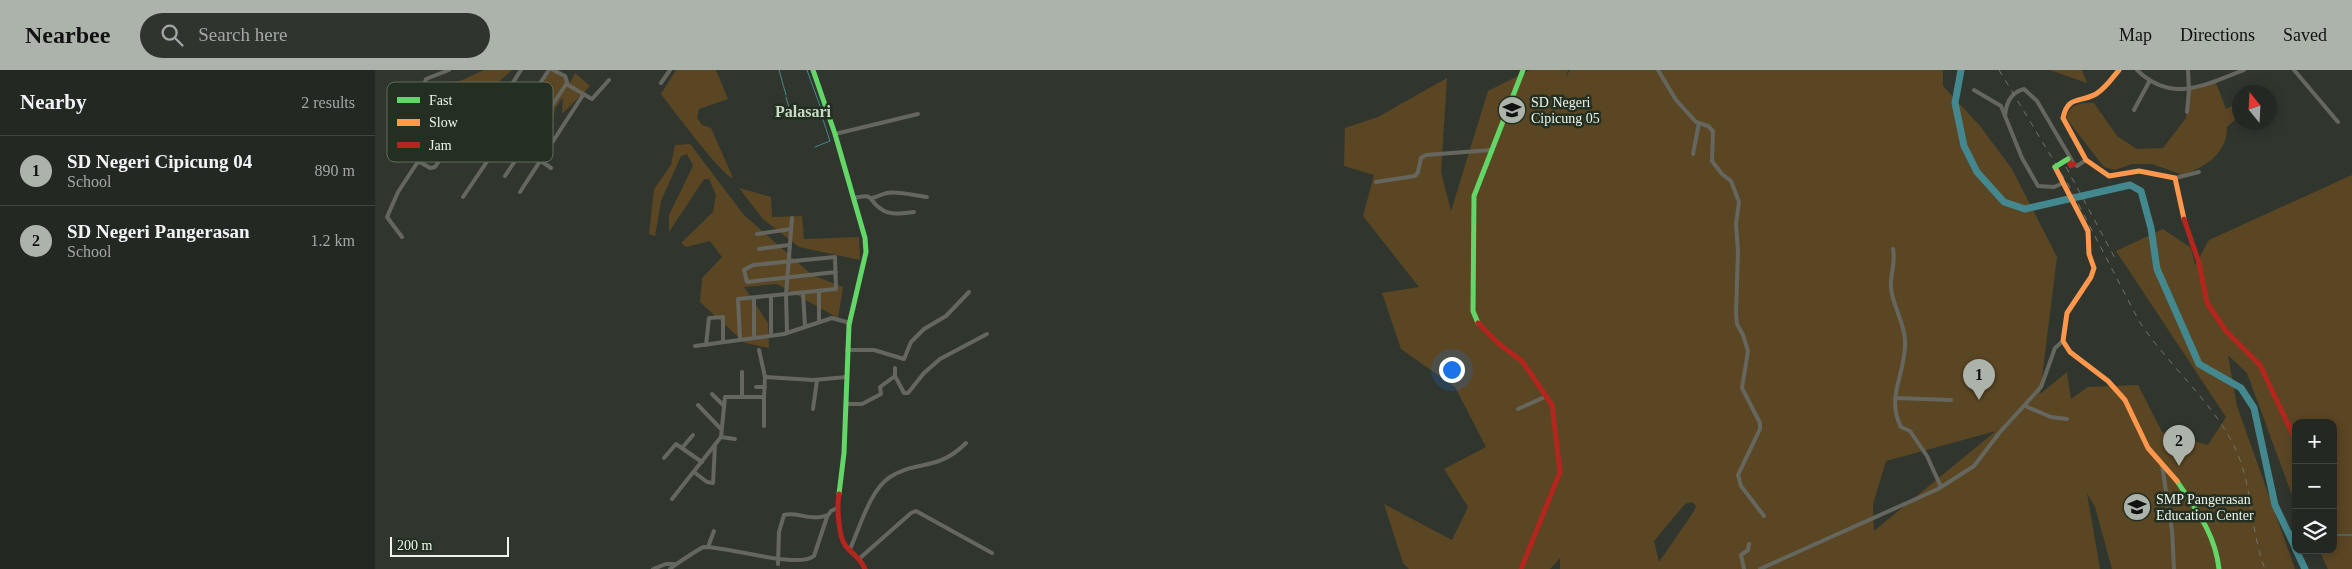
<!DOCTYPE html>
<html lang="en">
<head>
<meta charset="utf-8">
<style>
	:root { --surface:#242822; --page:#30342f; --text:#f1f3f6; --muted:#a3a6a5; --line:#414440; --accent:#abb3aa }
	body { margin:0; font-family:Georgia,serif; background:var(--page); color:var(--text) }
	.controls { position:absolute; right:15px; bottom:15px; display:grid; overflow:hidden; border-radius:10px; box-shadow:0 2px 12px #0003 }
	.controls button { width:45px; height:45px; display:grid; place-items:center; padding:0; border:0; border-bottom:1px solid var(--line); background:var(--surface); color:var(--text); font:25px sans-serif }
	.compass { position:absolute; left:1857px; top:15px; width:45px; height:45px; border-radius:50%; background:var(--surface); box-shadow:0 2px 12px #0003; rotate:342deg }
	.scale { position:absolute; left:15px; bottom:12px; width:119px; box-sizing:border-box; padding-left:5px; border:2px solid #edf6ec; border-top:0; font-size:14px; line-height:18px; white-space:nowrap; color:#edf6ec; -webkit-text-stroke:4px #232f21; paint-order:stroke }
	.you { position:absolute; left:1076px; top:299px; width:18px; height:18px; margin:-12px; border:4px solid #fff; border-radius:50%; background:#1a73e8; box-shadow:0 0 0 8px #1a73e833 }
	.badge { display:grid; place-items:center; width:32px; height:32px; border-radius:50%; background:var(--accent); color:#111; font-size:16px; font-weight:700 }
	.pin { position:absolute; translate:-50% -41px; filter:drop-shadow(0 1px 2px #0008) }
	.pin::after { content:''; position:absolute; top:26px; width:18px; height:15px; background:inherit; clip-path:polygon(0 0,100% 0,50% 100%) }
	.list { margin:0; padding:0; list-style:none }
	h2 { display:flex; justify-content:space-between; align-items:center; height:65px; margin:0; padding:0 20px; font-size:21px }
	h2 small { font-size:16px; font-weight:400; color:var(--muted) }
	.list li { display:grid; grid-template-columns:32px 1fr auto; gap:15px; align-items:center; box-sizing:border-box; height:70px; padding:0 20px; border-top:1px solid var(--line) }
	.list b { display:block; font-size:19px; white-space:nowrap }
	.list p { margin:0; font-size:16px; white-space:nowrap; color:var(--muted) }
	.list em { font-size:16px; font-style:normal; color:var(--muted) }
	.icon { flex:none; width:28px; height:28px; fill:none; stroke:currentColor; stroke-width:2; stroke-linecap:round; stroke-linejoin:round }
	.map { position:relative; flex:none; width:1977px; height:499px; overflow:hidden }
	header { display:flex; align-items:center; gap:30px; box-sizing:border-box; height:70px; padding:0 25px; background:var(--accent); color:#111 }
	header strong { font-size:24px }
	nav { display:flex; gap:28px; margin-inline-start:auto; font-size:18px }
	.search { width:350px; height:45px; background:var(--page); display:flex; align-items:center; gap:12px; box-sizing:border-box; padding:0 18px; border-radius:28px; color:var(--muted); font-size:19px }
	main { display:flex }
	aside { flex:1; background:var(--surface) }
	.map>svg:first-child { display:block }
</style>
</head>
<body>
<header>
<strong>Nearbee</strong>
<div class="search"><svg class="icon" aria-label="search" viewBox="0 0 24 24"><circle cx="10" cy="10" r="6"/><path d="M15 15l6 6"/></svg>Search here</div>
<nav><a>Map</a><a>Directions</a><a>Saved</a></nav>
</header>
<main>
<aside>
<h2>Nearby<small>2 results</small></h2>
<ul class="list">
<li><span class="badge">1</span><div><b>SD Negeri Cipicung 04</b><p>School</p></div><em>890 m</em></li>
<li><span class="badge">2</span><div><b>SD Negeri Pangerasan</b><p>School</p></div><em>1.2 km</em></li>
</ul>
</aside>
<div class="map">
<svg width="1977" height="499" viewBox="0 0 1977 499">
	<rect width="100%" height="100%" fill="#30362e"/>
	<g fill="#5b4624" fill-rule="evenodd">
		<path d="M 109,0 L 137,0 L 98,34 L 82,43 L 69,38 L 58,41 L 54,48 L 61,58 L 72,67 L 71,75 L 63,75 L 34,48 L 24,50 L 20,33 L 30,26 L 45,24 L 58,13 L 85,11 Z"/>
		<path d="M 178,0 L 183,0 L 194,15 L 200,3 L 215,16 L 187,44 L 188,27 L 180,39 L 177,54 L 170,55 L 170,45 L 152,46 L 145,38 L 168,18 L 170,7 Z"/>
		<path d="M 301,0 L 341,0 L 353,29 L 324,39 L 322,48 L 327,55 L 336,58 L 358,108 C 348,107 296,37 286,24 Z"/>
		<path d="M 1155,0 L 1193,0 L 1191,7 L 1195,0 L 1568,0 L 1568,16 L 1605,56 L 1637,99 L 1682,187 L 1665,324 L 1692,302 L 1696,329 L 1713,317 L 1763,315 L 1787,362 L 1833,375 L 1851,347 L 1741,181 L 1788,159 L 1816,178 L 1820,195 L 1834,170 L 1977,105 L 1977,499 L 1953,499 L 1944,480 L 1958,480 L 1958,353 L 1921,353 L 1921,436 L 1872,303 L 1853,285 L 1862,336 L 1920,499 L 1737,499 L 1720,437 L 1712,423 L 1725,499 L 1185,499 L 1185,488 L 1175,499 L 1034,499 L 1028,493 L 1009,434 L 1077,470 L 1093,437 L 1069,399 L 1111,377 L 1080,317 L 1026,279 L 1007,223 L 1044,217 L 988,146 L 999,105 L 969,96 L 970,58 L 1003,47 L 1072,8 L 1066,102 L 1076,141 L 1113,21 ZM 1621,361 L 1499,461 L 1498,434 L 1511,391 ZM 1317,432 L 1321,436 L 1319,441 L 1284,492 L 1279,471 L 1310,434 Z"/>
		<path d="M 1675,0 L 1707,0 L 1712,13 Z"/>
		<path d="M 1840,10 L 1851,39 L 1864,32 L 1864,46 L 1852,57 C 1852,84 1831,96 1808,105 L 1777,94 L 1757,94 L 1740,100 L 1729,97 L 1691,48 C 1695,34 1706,32 1719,33 L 1742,66 L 1762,79 L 1788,78 L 1811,48 L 1814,20 Z"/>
		<path d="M 315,74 L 369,145 L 437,205 L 468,217 L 463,248 L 402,214 L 369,217 L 393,253 L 394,278 L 370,273 L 325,232 L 327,208 L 347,187 L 335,171 L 311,177 L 306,173 L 338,142 L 341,125 L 334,109 L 329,109 L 294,162 L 294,145 L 318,96 L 312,84 L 306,86 L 286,131 L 280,166 L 274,164 L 279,119 L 296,95 L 300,75 Z"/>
		<path d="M 364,118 L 396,127 L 397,147 L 427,146 L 429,169 L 484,167 L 485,190 L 424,177 L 388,149 Z"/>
	</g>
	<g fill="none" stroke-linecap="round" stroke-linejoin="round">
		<g stroke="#43878f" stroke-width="1">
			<path d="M 404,0 L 411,25"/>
			<path d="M 432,0 L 445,36"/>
			<path d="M 411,27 L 415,41"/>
			<path d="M 440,77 L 455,71 L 445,40"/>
			<path d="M 1912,461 L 1921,462"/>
			<path d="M 1958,465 L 1977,465"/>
		</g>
		<g stroke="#43878f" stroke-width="7">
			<path d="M 1586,0 L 1580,33 L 1589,76 L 1602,102 L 1629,132 L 1650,139 L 1755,115 L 1766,121 L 1776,158 L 1782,199 L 1824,294 L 1866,318 L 1879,338 L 1900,435 L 1921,479"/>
			<path d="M 1921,480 L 1930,499"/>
		</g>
		<g stroke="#65665e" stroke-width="4">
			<path d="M 178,0 L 190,6 L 193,15 L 217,29 L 234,10"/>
			<path d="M 1283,0 L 1301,30 L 1321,52 L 1333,56 L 1338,61 L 1337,91 L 1347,104 L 1356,111 L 1364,132 L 1361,154 L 1363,182 L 1361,244 L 1362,254 L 1368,265 L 1373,281 L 1367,318 L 1385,353 L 1385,359 L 1363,405 L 1366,416 L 1389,446"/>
			<path d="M 1762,0 C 1797,34 1829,15 1869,0"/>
			<path d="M 1919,0 L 1963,52"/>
			<path d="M 286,13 L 295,0"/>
			<path d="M 1599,20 L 1626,36 L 1647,88 L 1663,116 L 1679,117 L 1688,113"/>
			<path d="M 33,35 C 38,26 49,19 51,9 L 74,0"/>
			<path d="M 1759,40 L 1774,12"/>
			<path d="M 1812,42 L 1814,20 L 1813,0"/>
			<path d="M 40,44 L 63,59"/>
			<path d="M 1630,46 C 1631,34 1636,22 1649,19 L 1662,31 L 1699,94 L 1702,96 L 1711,90"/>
			<path d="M 460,64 L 543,44"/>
			<path d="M 98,75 L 146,0"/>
			<path d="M 1318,84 L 1324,53"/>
			<path d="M 130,106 L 192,13"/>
			<path d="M 1800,108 L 1824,102"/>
			<path d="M 1001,112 L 1040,106 L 1043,102 L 1046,88 L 1051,85 L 1116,80"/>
			<path d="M 145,122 L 208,25"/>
			<path d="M 88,127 L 174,0"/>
			<path d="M 479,128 C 501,123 492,130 506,139 C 515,146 529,143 539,142"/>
			<path d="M 497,128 C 502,127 507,124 512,123 C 522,121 543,126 552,127"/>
			<path d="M 382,164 L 416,159"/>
			<path d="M 27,167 L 12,147 L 23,122 L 42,93 L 45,92 L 55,98 L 60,97 L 95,45 L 113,53 L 176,98"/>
			<path d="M 384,179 L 414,175"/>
			<path d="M 1518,179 C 1521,193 1515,204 1516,217 C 1517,235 1529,251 1530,270 C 1532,302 1510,326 1526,357 L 1535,361 L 1552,386 L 1566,417"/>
			<path d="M 444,222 L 444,251"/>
			<path d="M 428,224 L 430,256"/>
			<path d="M 396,227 L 396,265"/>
			<path d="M 379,228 L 379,268"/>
			<path d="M 412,262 L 411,225 L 417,148"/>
			<path d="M 365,269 L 363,229 L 461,219 L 460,187 L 378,195 L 369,200 L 372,212 L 461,202"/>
			<path d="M 331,275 L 334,248 L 348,247 L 348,272"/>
			<path d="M 320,276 L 409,264 L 457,248 L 475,253"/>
			<path d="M 384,280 L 390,307"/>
			<path d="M 472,280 L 499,280 L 529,289 L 536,272 L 549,259 L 571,246 L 594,222"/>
			<path d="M 520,306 L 529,323 L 533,323 L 549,303 L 565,289 L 612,264"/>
			<path d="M 381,317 L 390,317"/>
			<path d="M 337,324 L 348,335"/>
			<path d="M 367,327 L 367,302"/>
			<path d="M 389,327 L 389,356"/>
			<path d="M 1520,328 L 1576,330"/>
			<path d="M 471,334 L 487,334 L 506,324 L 505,317 L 520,306 L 520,298"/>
			<path d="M 323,335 L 345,358"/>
			<path d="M 1650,336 L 1676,347 L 1692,349"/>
			<path d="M 438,339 L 442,310"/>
			<path d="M 1143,339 L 1172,326"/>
			<path d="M 346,367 L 360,369"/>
			<path d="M 307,378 L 318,365"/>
			<path d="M 289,388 L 301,374 L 327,392"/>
			<path d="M 1787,395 L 1797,460 L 1799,499"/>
			<path d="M 319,402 L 332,412 L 338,413 L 340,375"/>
			<path d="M 297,429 L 346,367 L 350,327 L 389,327 L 390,307 L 438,310 L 472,307"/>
			<path d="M 333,477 L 339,461"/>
			<path d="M 475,479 C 485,457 495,420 515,407 C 541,390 562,402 591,373"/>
			<path d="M 485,488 L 536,443 L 541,441 L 617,483"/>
			<path d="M 403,494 L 404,462 L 409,445 C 422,441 435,452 453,445"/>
			<path d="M 278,499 L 291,494 L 299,494"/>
			<path d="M 295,499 C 298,496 325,478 329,477 C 355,477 423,499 439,486 L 452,447 L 456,441 L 462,438"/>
			<path d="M 1369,499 L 1366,485 L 1373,480 L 1374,474"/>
			<path d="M 1385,499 L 1563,419 L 1599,396 L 1625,362 L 1666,317 L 1680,278 L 1688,271"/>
		</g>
		<g stroke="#63d668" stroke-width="5">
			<path d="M 438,0 L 460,64 L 490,168 L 491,182 L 474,255 L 469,383 L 464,424"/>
			<path d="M 1103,253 L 1098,241 L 1099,126 L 1148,0"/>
			<path d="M 1802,411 C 1821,440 1840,463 1844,499"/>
		</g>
		<g stroke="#ff974d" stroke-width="5">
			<path d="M 1744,0 C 1737,8 1731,18 1721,24 C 1705,33 1693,25 1688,48 L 1711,90 L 1734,106 L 1764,101 L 1800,108 L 1809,149"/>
			<path d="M 1680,97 L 1713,161 L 1714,184 L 1719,198 L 1716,207 L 1692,243 L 1688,271 L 1695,282 L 1733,311 L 1750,330 L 1773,378 L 1802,411"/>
		</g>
		<g stroke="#b3261e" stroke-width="5">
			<path d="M 1693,89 L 1696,96 L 1699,94"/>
			<path d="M 1809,149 L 1824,193 L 1832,233 L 1851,261 L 1885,295 L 1921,371"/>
			<path d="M 1103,253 L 1124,274 L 1147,291 L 1177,335 L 1185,402 L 1146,499"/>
			<path d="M 464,424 C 462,435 463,465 470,475 C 477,485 484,485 490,499"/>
		</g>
		<g stroke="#70726c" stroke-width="1" stroke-dasharray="6 6" stroke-linecap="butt">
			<path d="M 1624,0 L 1694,116 L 1764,251 C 1792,294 1840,334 1861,380 C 1878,417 1875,461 1890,499"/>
			<path d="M 1691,97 L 1742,192"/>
		</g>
		<path stroke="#63d668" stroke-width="5" d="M 1680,97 L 1693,89"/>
	</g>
	<defs>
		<symbol id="school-disc" viewBox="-11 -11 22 22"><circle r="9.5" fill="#abb3aa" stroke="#232f21"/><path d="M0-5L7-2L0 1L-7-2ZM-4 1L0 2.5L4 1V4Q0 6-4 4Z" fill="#111"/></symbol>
	</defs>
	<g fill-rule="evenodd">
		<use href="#school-disc" x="1121" y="24" width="32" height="32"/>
		<use href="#school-disc" x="1746" y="421" width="32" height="32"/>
	</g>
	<g text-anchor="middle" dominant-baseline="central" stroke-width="5" stroke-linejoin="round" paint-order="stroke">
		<g font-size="14" fill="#edf6ec" stroke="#232f21" text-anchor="start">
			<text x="1156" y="32">SD Negeri<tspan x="1156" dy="16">Cipicung 05</tspan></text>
			<text x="1781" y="429">SMP Pangerasan<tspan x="1781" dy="16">Education Center</tspan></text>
		</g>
		<g font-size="16" font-weight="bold" fill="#cadbc8" stroke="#232f21">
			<text x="428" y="41">Palasari</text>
		</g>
	</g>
	<rect x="12" y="12" width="166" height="80" rx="8" fill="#232f21" stroke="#606b5e" stroke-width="1"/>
	<rect x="22" y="27" width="23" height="6" fill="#63d668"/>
	<rect x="22" y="49" width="23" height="7" fill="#ff974d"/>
	<rect x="22" y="72" width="23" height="6" fill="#b3261e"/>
	<g font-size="14" fill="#edf6ec">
		<text x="54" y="35">Fast</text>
		<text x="54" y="57">Slow</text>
		<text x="54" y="80">Jam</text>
	</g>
</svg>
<div class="controls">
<button>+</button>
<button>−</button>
<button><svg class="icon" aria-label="layers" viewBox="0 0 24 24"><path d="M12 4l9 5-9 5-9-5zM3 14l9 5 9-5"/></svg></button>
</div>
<svg class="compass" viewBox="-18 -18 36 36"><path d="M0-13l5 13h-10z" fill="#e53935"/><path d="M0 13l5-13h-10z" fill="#a3a6a5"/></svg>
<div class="scale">200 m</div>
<div class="you"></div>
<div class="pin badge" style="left:1604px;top:330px">1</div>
<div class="pin badge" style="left:1804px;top:396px">2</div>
</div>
</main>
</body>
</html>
